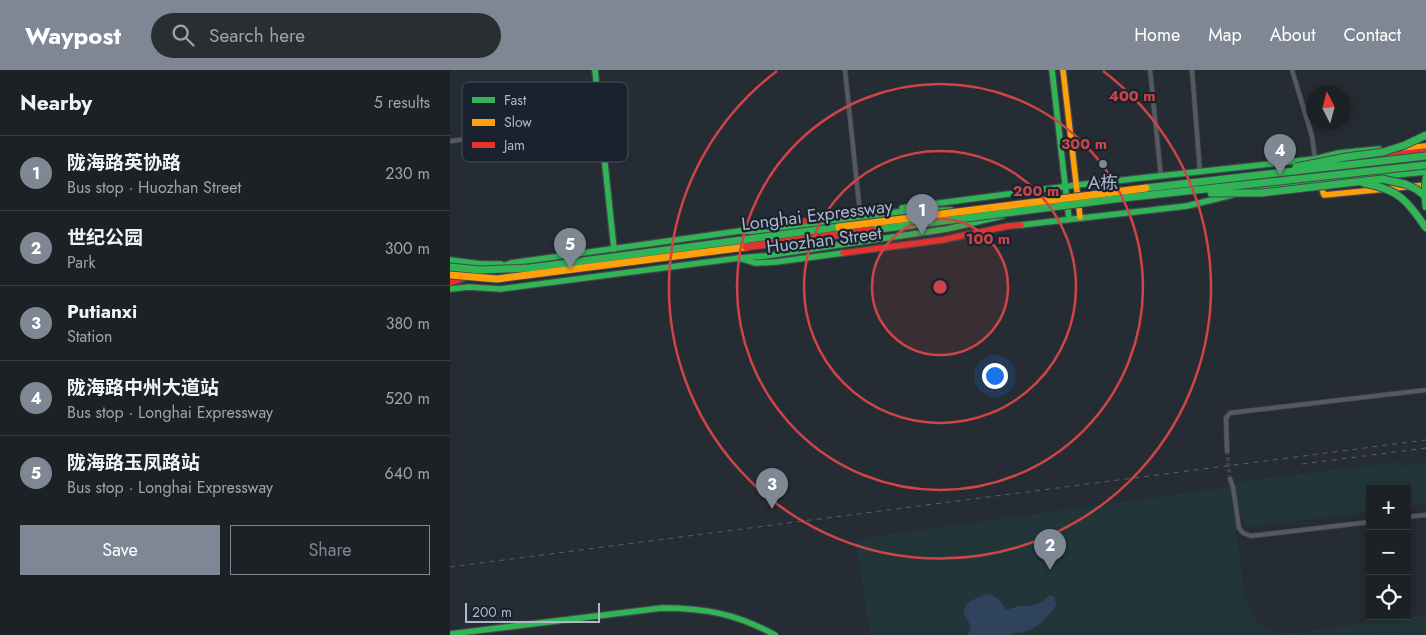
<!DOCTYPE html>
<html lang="en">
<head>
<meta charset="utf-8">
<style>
	:root { --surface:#1c2126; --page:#292e32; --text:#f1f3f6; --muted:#a0a3a7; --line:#3a3e43; --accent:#7e8793 }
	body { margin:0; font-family:Jost,"Noto Sans SC",sans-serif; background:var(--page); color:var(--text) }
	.controls { position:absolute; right:15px; bottom:15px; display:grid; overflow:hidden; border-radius:0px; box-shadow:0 2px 12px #0003 }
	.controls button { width:45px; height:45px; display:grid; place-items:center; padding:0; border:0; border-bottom:1px solid var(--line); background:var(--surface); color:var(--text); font:25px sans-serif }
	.compass { position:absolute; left:856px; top:15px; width:45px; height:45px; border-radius:50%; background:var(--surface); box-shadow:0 2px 12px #0003; rotate:354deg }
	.scale { position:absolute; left:15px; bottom:12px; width:135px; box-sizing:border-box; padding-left:5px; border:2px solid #aeb8c6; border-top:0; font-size:14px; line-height:18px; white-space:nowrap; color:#aeb8c6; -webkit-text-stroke:4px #19222e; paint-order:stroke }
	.you { position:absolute; left:544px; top:305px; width:18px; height:18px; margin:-12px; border:4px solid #fff; border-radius:50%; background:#1a73e8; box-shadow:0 0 0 8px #1a73e833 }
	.badge { display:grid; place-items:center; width:32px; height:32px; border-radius:50%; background:var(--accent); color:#fff; font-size:16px; font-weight:700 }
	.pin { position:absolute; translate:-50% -41px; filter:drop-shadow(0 1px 2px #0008) }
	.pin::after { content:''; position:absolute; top:26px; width:18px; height:15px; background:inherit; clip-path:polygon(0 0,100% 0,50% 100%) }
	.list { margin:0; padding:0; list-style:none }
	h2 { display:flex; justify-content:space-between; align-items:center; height:65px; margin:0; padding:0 20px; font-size:21px }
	h2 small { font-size:16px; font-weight:400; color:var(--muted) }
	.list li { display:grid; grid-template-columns:32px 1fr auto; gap:15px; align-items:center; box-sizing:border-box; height:75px; padding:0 20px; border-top:1px solid var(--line) }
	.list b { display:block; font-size:19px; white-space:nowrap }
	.list p { margin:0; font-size:16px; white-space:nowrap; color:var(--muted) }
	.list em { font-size:16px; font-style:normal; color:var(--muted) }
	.actions { display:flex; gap:10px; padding:15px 20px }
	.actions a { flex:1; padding:11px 0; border:1px solid var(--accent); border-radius:0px; text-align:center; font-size:18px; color:var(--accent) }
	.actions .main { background:var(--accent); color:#fff }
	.icon { flex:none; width:28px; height:28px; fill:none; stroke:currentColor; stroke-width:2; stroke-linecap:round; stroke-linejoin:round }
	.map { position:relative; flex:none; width:976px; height:565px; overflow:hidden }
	header { display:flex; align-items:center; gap:30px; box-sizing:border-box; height:70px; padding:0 25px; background:var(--accent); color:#fff }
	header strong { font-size:24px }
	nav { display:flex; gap:28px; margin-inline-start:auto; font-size:18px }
	.search { width:350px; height:45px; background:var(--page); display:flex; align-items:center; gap:12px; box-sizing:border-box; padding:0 18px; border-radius:28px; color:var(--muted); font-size:19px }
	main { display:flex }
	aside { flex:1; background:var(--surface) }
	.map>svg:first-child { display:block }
</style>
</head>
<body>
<header>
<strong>Waypost</strong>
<div class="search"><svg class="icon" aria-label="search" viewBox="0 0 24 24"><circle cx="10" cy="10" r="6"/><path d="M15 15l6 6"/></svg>Search here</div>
<nav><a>Home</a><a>Map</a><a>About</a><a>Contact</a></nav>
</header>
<main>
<aside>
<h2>Nearby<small>5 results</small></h2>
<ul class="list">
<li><span class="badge">1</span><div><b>陇海路英协路</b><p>Bus stop · Huozhan Street</p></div><em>230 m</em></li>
<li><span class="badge">2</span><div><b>世纪公园</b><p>Park</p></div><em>300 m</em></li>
<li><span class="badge">3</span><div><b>Putianxi</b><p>Station</p></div><em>380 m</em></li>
<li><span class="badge">4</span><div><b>陇海路中州大道站</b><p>Bus stop · Longhai Expressway</p></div><em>520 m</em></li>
<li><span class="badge">5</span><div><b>陇海路玉凤路站</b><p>Bus stop · Longhai Expressway</p></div><em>640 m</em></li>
</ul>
<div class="actions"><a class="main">Save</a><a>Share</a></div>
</aside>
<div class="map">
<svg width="976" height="565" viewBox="0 0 976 565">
	<rect width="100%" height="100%" fill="#262c33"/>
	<g fill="#223639">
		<path d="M 947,392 L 951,396 L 976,392 L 976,434 L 957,437 L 957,419 L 920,419 L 920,442 L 799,457 C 787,451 788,425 786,412 Z"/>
		<path d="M 780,417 L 795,528 L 803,546 L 810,554 L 823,561 L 842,563 L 976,545 L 976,565 L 420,565 L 406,469 Z"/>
	</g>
	<path fill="#2f445c" d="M 539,524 C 549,527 551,532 556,540 L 569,536 L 578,536 L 588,534 L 593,531 L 600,525 L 605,528 L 606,535 C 601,543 589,557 579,560 C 574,562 568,562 563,563 L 562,565 L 518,565 L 521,558 C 520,552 515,548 514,543 C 512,533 531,525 539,524 Z"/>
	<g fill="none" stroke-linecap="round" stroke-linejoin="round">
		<path stroke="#3a4149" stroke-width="4" stroke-dasharray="4 2" stroke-linecap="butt" d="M 777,381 L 780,409"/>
		<defs>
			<g id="street">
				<path d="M 395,0 L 410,143"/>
				<path d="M 700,0 L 711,106"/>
				<path d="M 742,0 L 750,102"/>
				<path d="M 842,0 L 862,66 L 865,89"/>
				<path d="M 0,71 L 151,54"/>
				<path d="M 777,381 L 776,348 L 780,343 L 976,320"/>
				<path d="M 780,409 L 783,417 L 789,458 L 793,463 L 801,466 L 920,452"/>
				<path d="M 957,447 L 976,445"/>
			</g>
			<g id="fast">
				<path d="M 145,0 L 164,179"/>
				<path d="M 602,0 L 619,149"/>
				<path d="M 796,121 L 810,118 L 976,102"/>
				<path d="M 452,138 L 627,115 L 865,89 L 889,83 L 929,79"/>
				<path d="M 571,155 L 737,136 L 782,125"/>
				<path d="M 293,161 L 304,162 L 455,141 L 501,140"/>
				<path d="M 289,188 L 315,186 L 497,159 L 552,146"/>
				<path d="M 0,190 L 31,194 L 51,194"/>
				<path d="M 44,199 L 61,193 L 297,160"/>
				<path d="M 0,219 L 19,217 L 50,219 L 289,188 L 305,193 L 326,192 L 393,183"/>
				<path d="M 0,564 L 212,538 C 255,538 287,544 325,565"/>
			</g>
			<g id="slow">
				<path d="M 613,0 L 630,147"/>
				<path d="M 953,78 L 976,76"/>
				<path d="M 870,114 L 874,125 L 976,115"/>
			</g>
			<g id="jam">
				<path d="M 899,90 L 976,81"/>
				<path d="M 351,152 L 436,140"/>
				<path d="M 393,183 L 492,170 L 558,156 L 571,155"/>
				<path d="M 0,213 L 35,201"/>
			</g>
		</defs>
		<use href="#street" stroke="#42474c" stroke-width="5.5"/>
		<use href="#fast" stroke="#42474c" stroke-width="8"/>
		<use href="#slow" stroke="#42474c" stroke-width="8"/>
		<use href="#jam" stroke="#42474c" stroke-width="8"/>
		<use href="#street" stroke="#555a62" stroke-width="4"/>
		<use href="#fast" stroke="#30b455" stroke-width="5.5"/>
		<use href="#slow" stroke="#ff9f0a" stroke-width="5.5"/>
		<use href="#jam" stroke="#e5322d" stroke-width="5.5"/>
		<g stroke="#595e65" stroke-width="1" stroke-dasharray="5 5" stroke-linecap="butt">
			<path d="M 852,394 L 976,378"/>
			<path d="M 0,497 L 976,370"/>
		</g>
		<defs>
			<g id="fast-bridge">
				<path d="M 846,97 L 896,87 L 933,82 L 955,75 L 976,65"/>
				<path d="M 976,108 L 975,124 L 976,137"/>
				<path d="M 913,113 C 948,119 957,130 976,158"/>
				<path d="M 696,118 L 976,86"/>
				<path d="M 761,123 L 811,123 L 932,109 L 955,114 L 966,119 L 976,127"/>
				<path d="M 422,160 L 673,128 L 976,95"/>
				<path d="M 0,197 L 30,200 L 80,198 L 389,157"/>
			</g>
			<g id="slow-bridge">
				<path d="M 389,157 L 696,118"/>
				<path d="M 0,205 L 47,209 L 296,177"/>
			</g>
			<path id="jam-bridge" d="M 296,177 L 422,160"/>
		</defs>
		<use href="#fast-bridge" stroke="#42484f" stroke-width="9" stroke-linecap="butt"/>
		<use href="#slow-bridge" stroke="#42484f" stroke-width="9" stroke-linecap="butt"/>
		<use href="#jam-bridge" stroke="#42484f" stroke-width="9" stroke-linecap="butt"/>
		<use href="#fast-bridge" stroke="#30b455" stroke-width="7"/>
		<use href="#slow-bridge" stroke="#ff9f0a" stroke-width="7"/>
		<use href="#jam-bridge" stroke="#e5322d" stroke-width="7"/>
	</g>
	<circle cx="490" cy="217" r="68" fill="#ce4548" fill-opacity=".12"/>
	<g fill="none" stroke="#ce4548" stroke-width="2.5">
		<circle cx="490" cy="217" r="68"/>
		<circle cx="490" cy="217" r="136"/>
		<circle cx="490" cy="217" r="203"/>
		<path d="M653 1A271 271 0 1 1 327 1"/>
	</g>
	<circle fill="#7e8793" stroke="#19222e" stroke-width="2" cx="653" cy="94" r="5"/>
	<g text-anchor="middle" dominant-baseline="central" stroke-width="4.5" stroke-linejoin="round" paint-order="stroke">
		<g font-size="18" fill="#aeb8c6" stroke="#19222e">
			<text x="653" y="113">A栋</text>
		</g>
		<g font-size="18" fill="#aeb8c6" stroke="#19222e">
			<text transform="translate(367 145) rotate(-7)">Longhai Expressway</text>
			<text transform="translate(374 170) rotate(-7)">Huozhan Street</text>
		</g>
	</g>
	<rect x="12" y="12" width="166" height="80" rx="8" fill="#19222e" stroke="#464f5c" stroke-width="1"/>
	<rect x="22" y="27" width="23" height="6" fill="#30b455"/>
	<rect x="22" y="49" width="23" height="7" fill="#ff9f0a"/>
	<rect x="22" y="72" width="23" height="6" fill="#e5322d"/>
	<g font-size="14" fill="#aeb8c6">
		<text x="54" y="35">Fast</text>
		<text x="54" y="57">Slow</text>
		<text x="54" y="80">Jam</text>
	</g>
	<circle cx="490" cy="217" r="8" fill="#ce4548" stroke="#19222e" stroke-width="2.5"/>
	<g font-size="15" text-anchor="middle" font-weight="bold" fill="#ce4548" stroke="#19222e" stroke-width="4.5" stroke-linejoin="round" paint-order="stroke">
		<text x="682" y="31">400 m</text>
		<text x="634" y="79">300 m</text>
		<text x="586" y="126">200 m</text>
		<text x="538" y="174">100 m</text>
	</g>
</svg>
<div class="controls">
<button>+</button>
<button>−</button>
<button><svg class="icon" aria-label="locate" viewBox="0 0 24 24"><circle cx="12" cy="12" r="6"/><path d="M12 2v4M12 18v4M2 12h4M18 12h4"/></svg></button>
</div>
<svg class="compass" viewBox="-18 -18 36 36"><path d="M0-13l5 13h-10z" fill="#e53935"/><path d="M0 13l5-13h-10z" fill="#a0a3a7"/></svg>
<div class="scale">200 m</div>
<div class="you"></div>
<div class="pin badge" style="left:472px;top:165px">1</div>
<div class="pin badge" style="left:600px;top:500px">2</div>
<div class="pin badge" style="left:322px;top:439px">3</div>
<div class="pin badge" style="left:830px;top:105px">4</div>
<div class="pin badge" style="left:120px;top:199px">5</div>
</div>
</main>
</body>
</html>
